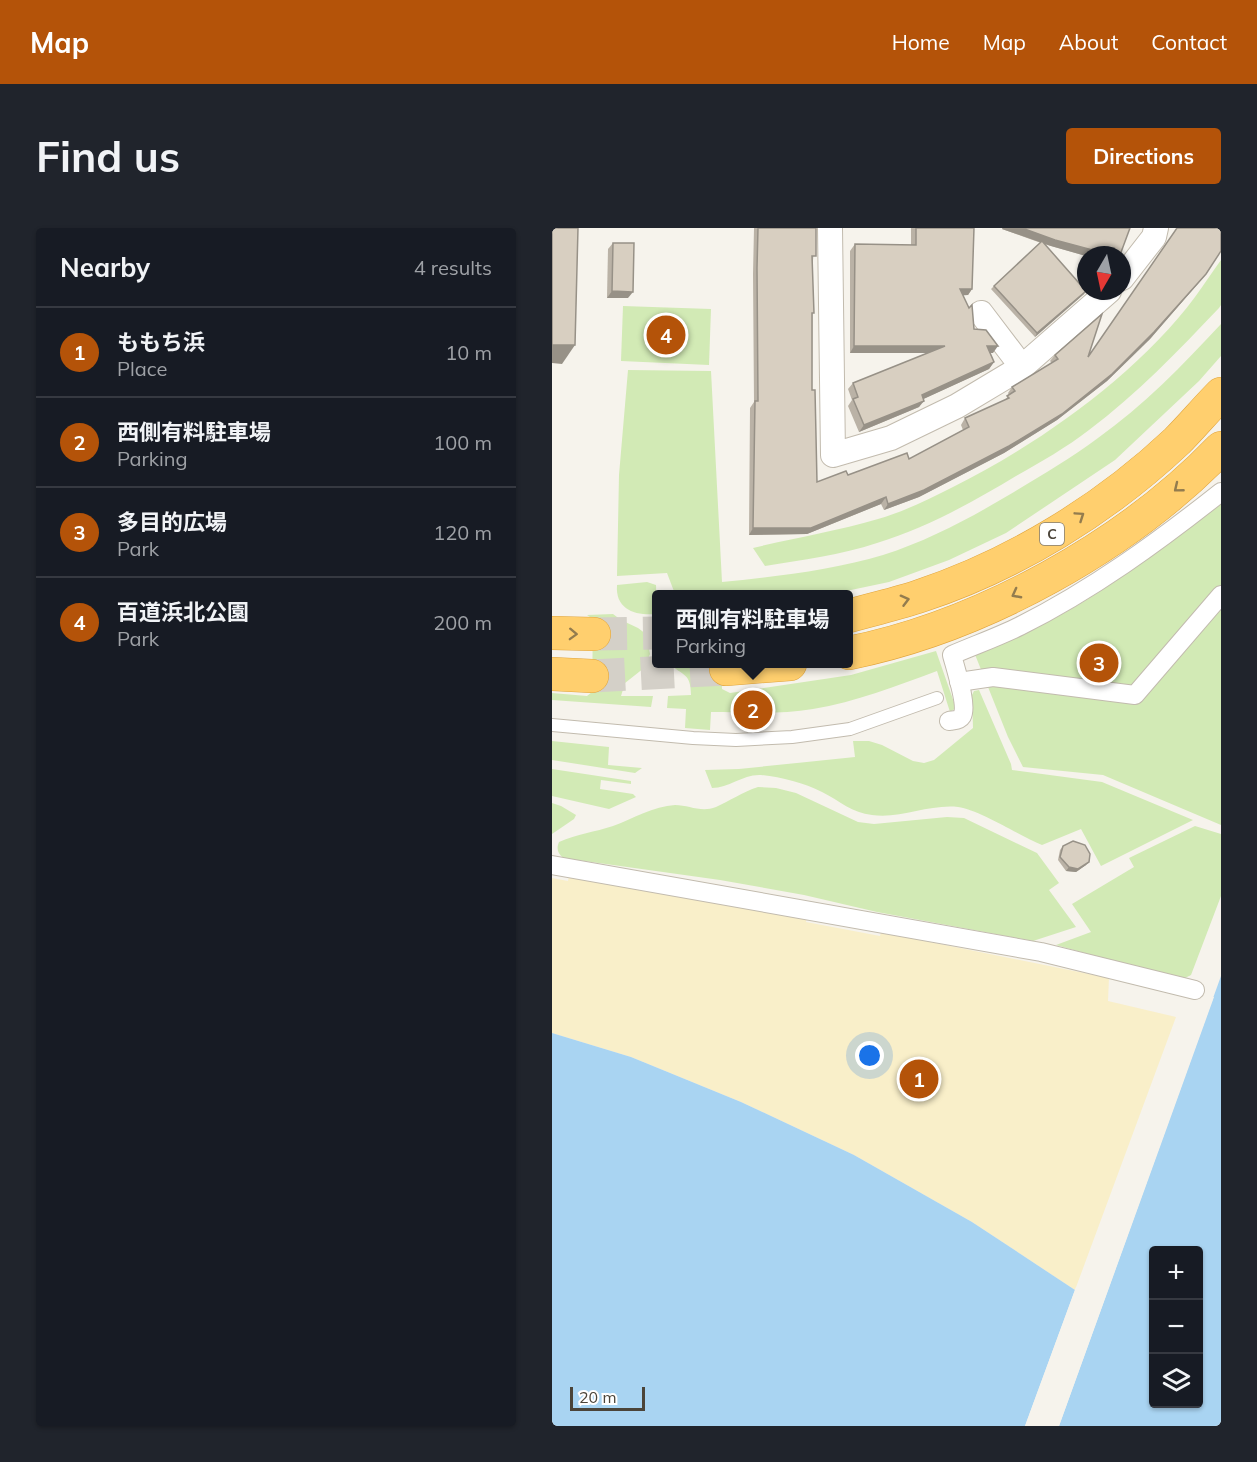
<!DOCTYPE html>
<html lang="en">
<head>
<meta charset="utf-8">
<style>
	:root { --surface:#171b24; --page:#20242c; --text:#f1f3f6; --muted:#9ea1a6; --line:#363941; --accent:#b45309 }
	body { margin:0; font-family:Mulish,"Noto Sans JP",sans-serif; background:var(--page); color:var(--text) }
	.controls { position:absolute; right:18px; bottom:18px; display:grid; overflow:hidden; border-radius:6px; box-shadow:0 2px 4px #0004 }
	.controls button { width:54px; height:54px; display:grid; place-items:center; padding:0; border:0; border-bottom:2px solid var(--line); background:var(--surface); color:var(--text); font:30px sans-serif }
	.compass { position:absolute; left:525px; top:18px; width:54px; height:54px; border-radius:50%; background:var(--surface); box-shadow:0 2px 4px #0004; rotate:189deg }
	.scale { position:absolute; left:18px; bottom:15px; width:75px; box-sizing:border-box; padding-left:6px; border:3px solid #4b4439; border-top:0; font-size:16px; line-height:21px; white-space:nowrap; color:#4b4439; -webkit-text-stroke:4px #fff; paint-order:stroke }
	.you { position:absolute; left:318px; top:828px; width:21px; height:21px; margin:-15px; border:4px solid #fff; border-radius:50%; background:#1a73e8; box-shadow:0 0 0 9px #1a73e833 }
	.badge { display:grid; place-items:center; width:39px; height:39px; border-radius:50%; background:var(--accent); color:#fff; font-size:20px; font-weight:700 }
	.pin { position:absolute; translate:-50% -50%; border:3px solid #fff; box-shadow:0 2px 6px #0006 }
	.popup { position:absolute; left:100px; top:362px; width:201px; height:78px; box-sizing:border-box; display:grid; place-content:center; border-radius:6px; background:var(--surface); filter:drop-shadow(0 2px 4px #0005); font-size:20px; white-space:nowrap; color:var(--muted) }
	.popup b { font-size:22px; color:var(--text) }
	.popup::after { content:''; position:absolute; left:50%; top:100%; margin-left:-12px; border:12px solid transparent; border-top-color:var(--surface) }
	.list { margin:0; padding:0; list-style:none }
	h2 { display:flex; justify-content:space-between; align-items:center; height:78px; margin:0; padding:0 24px; font-size:26px }
	h2 small { font-size:20px; font-weight:400; color:var(--muted) }
	.list li { display:grid; grid-template-columns:39px 1fr auto; gap:18px; align-items:center; box-sizing:border-box; height:90px; padding:0 24px; border-top:2px solid var(--line) }
	.list b { display:block; font-size:22px; white-space:nowrap }
	.list p { margin:0; font-size:20px; white-space:nowrap; color:var(--muted) }
	.list em { font-size:20px; font-style:normal; color:var(--muted) }
	.icon { flex:none; width:33px; height:33px; fill:none; stroke:currentColor; stroke-width:2; stroke-linecap:round; stroke-linejoin:round }
	.map { position:relative; flex:none; width:669px; height:1198px; overflow:hidden; border-radius:6px }
	header { display:flex; align-items:center; gap:36px; box-sizing:border-box; height:84px; padding:0 30px; background:var(--accent); color:#fff }
	header strong { font-size:28px }
	nav { display:flex; gap:33px; margin-inline-start:auto; font-size:21px }
	.intro { display:flex; align-items:center; justify-content:space-between; box-sizing:border-box; height:144px; padding:0 36px }
	h1 { margin:0; font-size:42px }
	.button { padding:15px 27px; border-radius:6px; background:var(--accent); color:#fff; font-size:21px; font-weight:700 }
	main { display:flex; gap:36px; padding:0 36px }
	aside { flex:1; background:var(--surface); border-radius:6px; box-shadow:0 2px 4px #0004 }
	.map>svg:first-child { display:block }
</style>
</head>
<body>
<header>
<strong>Map</strong>
<nav><a>Home</a><a>Map</a><a>About</a><a>Contact</a></nav>
</header>
<div class="intro"><h1>Find us</h1><a class="button">Directions</a></div>
<main>
<aside>
<h2>Nearby<small>4 results</small></h2>
<ul class="list">
<li><span class="badge">1</span><div><b>ももち浜</b><p>Place</p></div><em>10 m</em></li>
<li><span class="badge">2</span><div><b>西側有料駐車場</b><p>Parking</p></div><em>100 m</em></li>
<li><span class="badge">3</span><div><b>多目的広場</b><p>Park</p></div><em>120 m</em></li>
<li><span class="badge">4</span><div><b>百道浜北公園</b><p>Park</p></div><em>200 m</em></li>
</ul>
</aside>
<div class="map">
<svg width="669" height="1198" viewBox="0 0 669 1198">
	<rect width="100%" height="100%" fill="#f6f3ec"/>
	<g fill="#d2eab5">
		<path d="M 669,32 L 669,77 L 667,80 C 626,123 585,166 537,202 C 515,219 489,234 464,248 C 419,275 374,300 325,315 C 289,327 250,332 213,338 L 201,320 C 242,310 285,303 326,291 C 351,284 377,271 401,259 C 486,217 586,146 643,69 C 652,57 660,44 669,32 Z"/>
		<path d="M 71,78 L 159,81 L 157,137 L 69,133 Z"/>
		<path d="M 669,96 L 669,128 L 647,153 L 563,232 L 454,305 L 397,332 L 337,354 L 280,366 L 123,366 L 115,345 L 65,348 L 67,247 L 76,142 L 159,143 L 170,354 C 221,349 282,342 331,327 C 378,312 420,289 462,264 C 490,247 519,230 546,210 C 591,178 631,137 669,96 Z"/>
		<path d="M 669,273 L 669,597 L 551,547 L 471,539 L 456,509 L 422,424 C 439,418 457,413 474,405 C 545,371 608,323 669,273 Z"/>
		<path d="M 95,354 L 104,357 L 105,386 C 84,388 63,382 65,357 Z"/>
		<path d="M 61,386 L 69,392 L 86,400 L 94,406 L 98,426 L 92,440 L 73,455 L 69,468 L 101,468 L 99,479 L 0,472 L 0,465 L 35,468 L 40,464 L 41,391 L 35,387 Z"/>
		<path d="M 384,423 L 404,480 L 398,484 L 385,443 C 344,458 304,474 261,481 C 227,487 192,484 159,484 L 158,502 L 133,500 L 134,481 L 115,480 L 116,468 L 139,467 C 139,444 130,448 118,436 L 169,436 L 170,461 L 178,465 L 299,447 Z"/>
		<path d="M 427,462 L 459,536 L 460,542 L 550,554 L 641,592 L 549,638 L 529,601 L 490,617 C 468,608 428,582 406,579 C 377,576 349,591 320,587 C 300,585 288,573 270,564 C 252,555 229,549 209,547 C 191,546 177,560 160,560 L 153,542 L 187,541 L 303,529 L 301,513 L 317,513 L 330,517 L 361,533 L 372,535 L 382,532 L 421,500 L 420,467 L 422,463 Z"/>
		<path d="M 0,513 L 57,519 L 56,537 L 90,540 L 83,545 L 0,532 Z"/>
		<path d="M 0,541 L 79,553 L 79,556 L 49,552 L 48,561 L 81,566 L 84,569 L 57,581 L 0,568 Z"/>
		<path d="M 206,559 L 224,560 L 244,565 L 306,594 L 322,596 L 395,589 L 412,590 L 485,625 L 507,655 L 497,662 L 524,699 L 481,713 L 325,684 L 252,667 L 168,652 L 11,630 C 6,625 4,621 7,614 C 25,606 43,604 61,598 C 80,591 102,578 123,577 C 137,577 149,585 164,579 C 178,573 190,564 206,559 Z"/>
		<path d="M 0,575 L 9,578 L 24,587 L 22,591 L 0,606 Z"/>
		<path d="M 643,598 L 669,606 L 669,668 L 639,747 L 629,752 L 504,717 L 539,704 L 520,676 L 582,639 L 577,630 Z"/>
	</g>
	<path fill="#f9efc9" d="M 17,648 L 255,689 L 254,694 L 328,708 L 329,704 L 557,750 L 556,773 L 624,789 L 523,1062 L 420,994 L 302,927 L 189,874 L 79,829 L 0,805 L 0,650 L 16,653 Z"/>
	<g fill="#a9d4f2" fill-rule="evenodd">
		<path d="M 669,748 L 669,1198 L 507,1198 ZM 602,1022 L 646,1022 L 646,1176 L 602,1176 Z"/>
		<path d="M 0,805 L 79,829 L 189,874 L 302,927 L 420,994 L 523,1062 L 473,1198 L 0,1198 Z"/>
	</g>
	<g fill="#f6f3ec">
		<path d="M 659,769 L 662,769 L 613,905 L 507,1198 L 504,1198 Z"/>
		<path d="M 524,1059 L 526,1063 L 476,1198 L 473,1198 Z"/>
	</g>
	<g fill="none" stroke-linecap="round" stroke-linejoin="round">
		<g stroke="#d4d0c8" stroke-width="33" stroke-dasharray="33 16" stroke-linecap="butt">
			<path d="M 42,406 L 105,405"/>
			<path d="M 40,448 L 174,441"/>
		</g>
		<defs>
			<path id="service" d="M 0,497 L 141,510 L 184,512 L 240,509 L 298,501 L 385,470"/>
			<g id="pedestrian">
				<path d="M 407,454 L 441,449 L 583,467 L 669,367"/>
				<path d="M 397,493 C 401,492 407,493 410,488 C 416,478 403,439 400,427 C 423,417 446,409 468,398 C 540,362 606,314 669,264"/>
				<path d="M 0,637 L 489,724 L 643,762"/>
			</g>
			<g id="minor">
				<path d="M 278,0 L 281,227 L 339,210 L 405,178 L 470,139 L 557,63"/>
				<path d="M 570,50 L 602,9 L 604,0"/>
				<path d="M 429,85 L 470,139"/>
			</g>
			<g id="motorway">
				<path d="M 297,388 C 320,381 345,376 368,368 C 462,337 553,281 625,213 C 640,198 654,181 669,166"/>
				<path d="M 0,405 L 42,406"/>
				<path d="M 297,425 C 430,398 575,318 669,220"/>
				<path d="M 174,441 L 238,436"/>
				<path d="M 0,446 L 40,448"/>
			</g>
		</defs>
		<use href="#service" stroke="#c2bbae" stroke-width="14"/>
		<use href="#pedestrian" stroke="#c2bbae" stroke-width="20"/>
		<use href="#minor" stroke="#c2bbae" stroke-width="26"/>
		<use href="#motorway" stroke="#e0a43c" stroke-width="34"/>
		<use href="#service" stroke="#fff" stroke-width="12"/>
		<use href="#pedestrian" stroke="#fff" stroke-width="18"/>
		<use href="#minor" stroke="#fff" stroke-width="24"/>
		<use href="#motorway" stroke="#ffcf6e" stroke-width="33"/>
	</g>
	<g fill="#bab2a6">
		<path d="M 202,0 L 264,0 L 261,32 L 260,162 L 265,254 L 296,247 L 357,231 L 411,202 L 409,197 L 413,190 L 453,172 L 457,167 L 456,165 L 460,159 L 500,135 L 498,133 L 503,127 L 536,129 L 649,52 L 598,111 L 555,153 L 505,192 L 452,225 L 367,269 L 332,282 L 329,276 L 255,306 L 197,307 L 198,180 L 202,174 L 201,46 Z"/>
		<path d="M 359,0 L 422,0 L 420,61 L 416,67 L 411,67 L 422,101 L 441,125 L 438,125 L 442,134 L 437,141 L 371,171 L 367,179 L 307,204 L 296,178 L 300,172 L 296,161 L 301,155 L 377,125 L 298,125 L 298,23 L 303,16 L 359,17 Z"/>
		<path d="M 450,0 L 578,0 L 534,28 L 492,16 L 532,66 L 483,109 L 439,61 L 442,58 L 489,15 L 450,1 Z"/>
		<path d="M 61,15 L 76,70 L 55,70 L 56,21 Z"/>
		<path d="M 511,618 L 534,637 L 524,644 L 514,643 L 506,632 L 508,622 Z"/>
	</g>
	<g fill="#979187">
		<path d="M 451,0 L 470,0 L 559,27 L 534,27 L 534,28 L 499,18 L 450,1 Z"/>
		<path d="M 654,46 L 649,52 L 598,111 L 555,153 L 505,192 L 452,225 L 367,269 L 332,282 L 336,276 Z"/>
		<path d="M 408,61 L 420,61 L 416,67 L 403,68 Z"/>
		<path d="M 60,63 L 81,64 L 76,70 L 55,70 Z"/>
		<path d="M 534,63 L 532,66 L 483,109 L 485,105 Z"/>
		<path d="M 0,117 L 23,117 L 10,136 L 0,135 Z"/>
		<path d="M 302,118 L 393,118 L 389,125 L 298,125 Z"/>
		<path d="M 435,118 L 446,118 L 441,125 L 430,125 Z"/>
		<path d="M 442,134 L 437,141 L 365,174 L 370,167 Z"/>
		<path d="M 372,173 L 367,179 L 307,204 L 312,197 Z"/>
		<path d="M 334,269 L 329,276 L 255,306 L 197,307 L 201,300 Z"/>
		<path d="M 537,634 L 534,637 L 524,644 L 514,643 L 517,639 Z"/>
	</g>
	<g fill="#d8cfc1" stroke="#979187" stroke-width="1.5">
		<path d="M 0,0 L 26,0 L 23,117 L 0,117 Z"/>
		<path d="M 206,0 L 264,0 L 264,28 L 260,28 L 262,85 L 260,85 L 260,162 L 263,162 L 265,254 L 294,243 L 296,247 L 355,225 L 357,231 L 417,199 L 413,190 L 457,170 L 455,168 L 463,163 L 460,159 L 506,131 L 503,127 L 550,86 L 536,129 L 625,0 L 669,0 L 669,23 L 654,46 L 602,104 L 560,146 L 510,186 L 457,218 L 372,262 L 336,276 L 334,269 L 259,300 L 201,300 L 203,173 L 206,173 L 205,40 Z"/>
		<path d="M 364,0 L 422,0 L 420,61 L 408,61 L 417,80 L 420,77 L 422,101 L 434,102 L 446,118 L 435,118 L 442,134 L 370,167 L 372,173 L 312,197 L 301,171 L 306,169 L 301,155 L 393,118 L 302,118 L 303,16 L 364,17 Z"/>
		<path d="M 470,0 L 578,0 L 568,27 L 559,27 L 503,12 Z"/>
		<path d="M 490,13 L 534,63 L 485,105 L 442,58 Z"/>
		<path d="M 61,15 L 82,15 L 81,64 L 60,63 Z"/>
		<path d="M 521,613 L 533,617 L 538,626 L 537,634 L 526,641 L 517,639 L 508,629 L 511,618 Z"/>
	</g>
	<defs><path id="oneway-chevron" d="M-2-3.5L2.5 0L-2 3.5" fill="none" stroke-width="1.6" stroke-linecap="round" stroke-linejoin="round" transform="scale(1.5)"/></defs>
	<g stroke="#937c4e">
		<use href="#oneway-chevron" transform="translate(626 260) rotate(141)"/>
		<use href="#oneway-chevron" transform="translate(528 288) rotate(-34)"/>
		<use href="#oneway-chevron" transform="translate(464 366) rotate(152)"/>
		<use href="#oneway-chevron" transform="translate(353 372) rotate(-15)"/>
		<use href="#oneway-chevron" transform="translate(21 406) rotate(2)"/>
	</g>
	<g text-anchor="middle" dominant-baseline="central" stroke-width="4.5" stroke-linejoin="round" paint-order="stroke">
		<rect fill="#fff" stroke="#817c74" stroke-width="1.5" x="488" y="295" width="24" height="22" rx="4.5"/>
		<g font-size="14" font-weight="bold" fill="#4b4439">
			<text x="500" y="306">C</text>
		</g>
	</g>
</svg>
<div class="controls">
<button>+</button>
<button>−</button>
<button><svg class="icon" aria-label="layers" viewBox="0 0 24 24"><path d="M12 4l9 5-9 5-9-5zM3 14l9 5 9-5"/></svg></button>
</div>
<svg class="compass" viewBox="-18 -18 36 36"><path d="M0-13l5 13h-10z" fill="#e53935"/><path d="M0 13l5-13h-10z" fill="#9ea1a6"/></svg>
<div class="scale">20 m</div>
<div class="you"></div>
<div class="pin badge" style="left:367px;top:851px">1</div>
<div class="pin badge" style="left:201px;top:482px">2</div>
<div class="popup"><b>西側有料駐車場</b>Parking</div>
<div class="pin badge" style="left:547px;top:435px">3</div>
<div class="pin badge" style="left:114px;top:107px">4</div>
</div>
</main>
</body>
</html>
